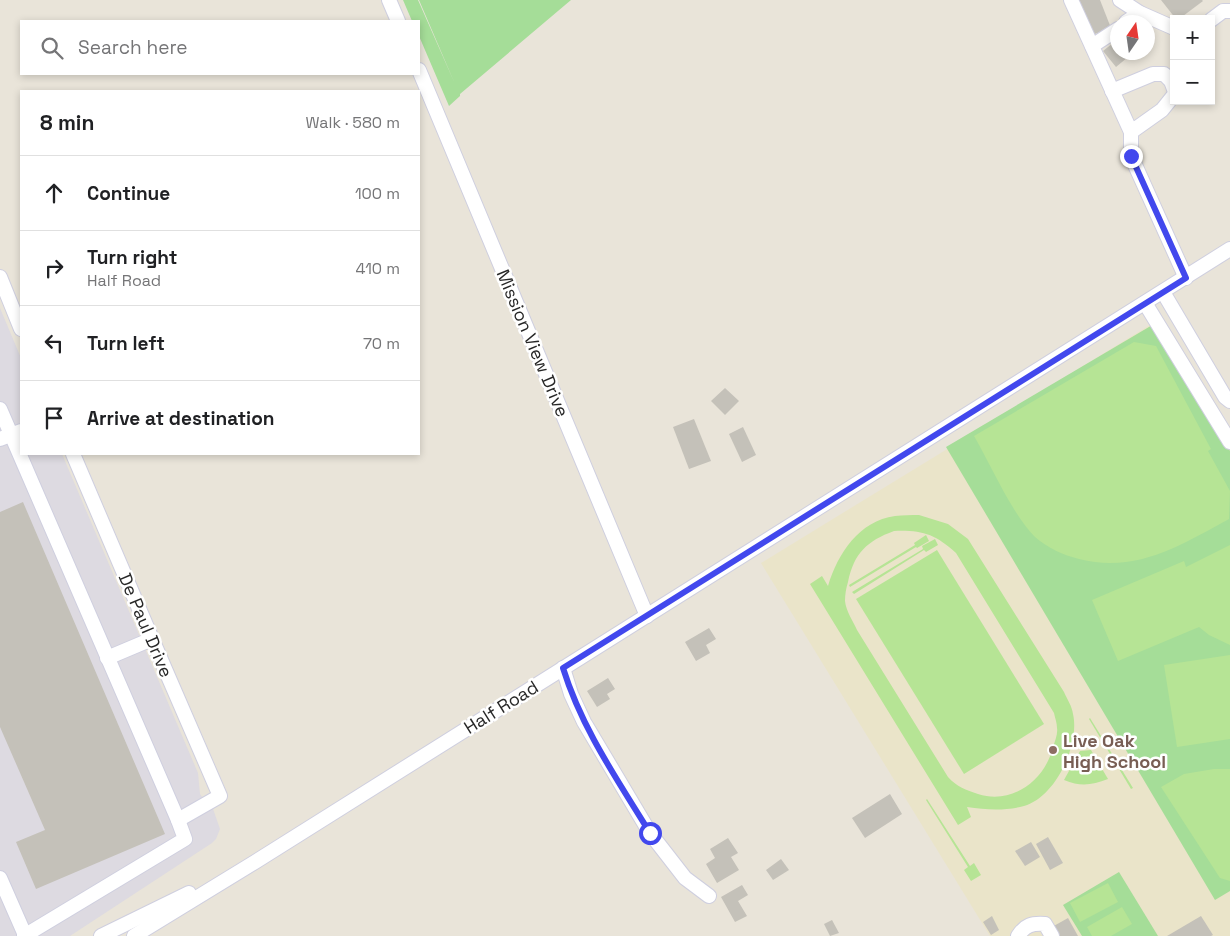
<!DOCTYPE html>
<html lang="en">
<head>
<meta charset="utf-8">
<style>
	:root { --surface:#fff; --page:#f6f6f6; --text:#202124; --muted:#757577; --line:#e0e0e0 }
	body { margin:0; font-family:"Space Grotesk",sans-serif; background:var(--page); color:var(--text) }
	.controls { position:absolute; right:15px; top:15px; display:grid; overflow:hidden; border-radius:0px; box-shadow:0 2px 8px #0003 }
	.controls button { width:45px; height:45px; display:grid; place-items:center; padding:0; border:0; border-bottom:1px solid var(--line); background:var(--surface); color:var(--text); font:25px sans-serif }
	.compass { position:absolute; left:1110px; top:15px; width:45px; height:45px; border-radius:50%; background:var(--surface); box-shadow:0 2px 8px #0003; rotate:13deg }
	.stop { position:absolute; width:15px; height:15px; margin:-11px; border:4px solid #4248ed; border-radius:50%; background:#fff }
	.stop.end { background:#4248ed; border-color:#fff; box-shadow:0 1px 5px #0008 }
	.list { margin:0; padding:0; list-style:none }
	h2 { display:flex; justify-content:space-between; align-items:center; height:65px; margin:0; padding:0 20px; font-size:21px }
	h2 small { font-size:16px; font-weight:400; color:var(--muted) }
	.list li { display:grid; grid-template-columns:32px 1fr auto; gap:15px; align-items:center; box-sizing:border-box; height:75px; padding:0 20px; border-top:1px solid var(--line) }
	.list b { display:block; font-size:19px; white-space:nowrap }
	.list p { margin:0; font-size:16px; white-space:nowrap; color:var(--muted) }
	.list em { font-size:16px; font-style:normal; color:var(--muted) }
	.icon { flex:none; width:28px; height:28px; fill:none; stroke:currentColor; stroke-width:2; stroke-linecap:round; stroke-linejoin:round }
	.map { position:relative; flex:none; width:1230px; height:936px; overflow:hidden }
	.search { position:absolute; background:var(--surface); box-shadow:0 2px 8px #0003; left:20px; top:20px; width:400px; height:55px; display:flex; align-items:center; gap:12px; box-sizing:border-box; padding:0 18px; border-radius:0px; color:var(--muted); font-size:19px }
	.panel { position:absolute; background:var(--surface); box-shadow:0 2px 8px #0003; left:20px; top:90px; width:400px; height:365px; border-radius:0px }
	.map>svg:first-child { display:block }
</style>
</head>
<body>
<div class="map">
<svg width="1230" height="936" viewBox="0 0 1230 936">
	<rect width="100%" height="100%" fill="#e9e4d9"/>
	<path fill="#dddae1" d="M 0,308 L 21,358 L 21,454 L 62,454 L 198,773 L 200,794 L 205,801 L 212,806 L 220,829 L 216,839 L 212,843 L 70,936 L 0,936 Z"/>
	<path fill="#eae4c9" d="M 1158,320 L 1230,439 L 1230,936 L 990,936 L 761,563 Z"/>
	<g fill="#a5dd98">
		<path d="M 403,0 L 418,0 L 455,84 L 419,0 L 571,0 L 460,94 L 460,96 L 449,106 L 419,36 L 419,21 L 412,21 Z"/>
		<path d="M 1154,324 L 1230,451 L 1230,891 L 1215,900 L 946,447 Z"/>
		<path d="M 1119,872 L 1158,936 L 1082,936 L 1063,905 Z"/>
	</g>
	<g fill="#b6e495" fill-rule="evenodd">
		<path d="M 1134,342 L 1156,346 L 1211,449 L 1208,451 L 1230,491 L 1229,519 C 1181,545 1136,574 1079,559 C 1063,555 1048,548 1035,537 C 1012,514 991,465 974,436 Z"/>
		<path d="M 919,515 L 948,524 L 968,539 L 1064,692 C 1067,699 1072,706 1073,714 C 1080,744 1056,797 1024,806 C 1005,811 987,810 967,807 L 971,817 L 958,825 L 810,584 L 822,576 L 828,586 C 838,553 859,521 895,516 C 903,515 911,515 919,515 ZM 894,531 C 922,530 935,534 956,553 L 1054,713 C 1055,718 1057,723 1057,728 C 1058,734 1055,741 1053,747 C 1045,780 1013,805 978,794 C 966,790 957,787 948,777 L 857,630 C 853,621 846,611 845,601 C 845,595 846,588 848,582 C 854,553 867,541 894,531 Z"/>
		<path d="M 926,535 L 929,541 L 917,548 L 916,547 L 850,587 L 849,585 L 915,545 L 914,543 Z"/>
		<path d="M 935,539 L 938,545 L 926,552 L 924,550 L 854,594 L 852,592 L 923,549 L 922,546 Z"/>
		<path d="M 1230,545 L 1230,645 L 1209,635 L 1199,627 L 1118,661 L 1092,600 L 1184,561 L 1186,567 Z"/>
		<path d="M 937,550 L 1044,724 L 964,774 L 856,599 Z"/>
		<path d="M 1230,655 L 1230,739 L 1177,747 L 1164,665 Z"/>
		<path d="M 1090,718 L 1133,788 L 1131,789 L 1089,719 Z"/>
		<path d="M 1091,750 L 1108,779 C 1092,785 1081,787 1064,780 L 1080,751 Z"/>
		<path d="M 1214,769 L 1230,769 L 1230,881 L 1220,878 L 1161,787 L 1184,774 Z"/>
		<path d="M 927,799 L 970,866 L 974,863 L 981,875 L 971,881 L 964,870 L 968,867 L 926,800 Z"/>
		<path d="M 1108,883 L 1118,902 L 1080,922 L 1070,903 Z"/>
		<path d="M 1122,907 L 1132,924 L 1111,936 L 1092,936 L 1087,927 Z"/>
	</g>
	<g fill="#c4c1b9">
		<path d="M 1078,0 L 1100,0 L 1111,28 L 1092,35 Z"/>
		<path d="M 1161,0 L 1202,0 L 1203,1 L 1179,19 L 1176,19 Z"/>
		<path d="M 1118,39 L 1118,52 L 1134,52 L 1116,67 L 1103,51 Z"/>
		<path d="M 725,388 L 739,401 L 725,415 L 711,401 Z"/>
		<path d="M 694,419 L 711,461 L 689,469 L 673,427 Z"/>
		<path d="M 743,427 L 756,455 L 742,462 L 729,434 Z"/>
		<path d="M 23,502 L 165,834 L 36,889 L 16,842 L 45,830 L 0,727 L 0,512 Z"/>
		<path d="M 709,628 L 716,639 L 706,645 L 710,653 L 696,661 L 685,642 Z"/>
		<path d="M 608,678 L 615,689 L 607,694 L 610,699 L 597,707 L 587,691 Z"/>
		<path d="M 890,794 L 902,814 L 865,838 L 852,818 Z"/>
		<path d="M 1048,837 L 1063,863 L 1050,870 L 1036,844 Z"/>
		<path d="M 728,838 L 738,853 L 731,857 L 739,870 L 717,883 L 706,864 L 715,858 L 710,849 Z"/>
		<path d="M 1031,842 L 1040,857 L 1025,866 L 1015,851 Z"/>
		<path d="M 781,859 L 789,870 L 773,880 L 766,870 Z"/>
		<path d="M 742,885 L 748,895 L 738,901 L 747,916 L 735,922 L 721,897 Z"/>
		<path d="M 992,916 L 999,930 L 991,935 L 983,922 Z"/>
		<path d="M 1201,916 L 1213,935 L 1211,936 L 1167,936 Z"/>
		<path d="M 1068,918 L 1078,936 L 1058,936 L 1052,927 Z"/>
		<path d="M 832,920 L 839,933 L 830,936 L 824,924 Z"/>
	</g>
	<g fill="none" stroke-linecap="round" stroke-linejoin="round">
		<defs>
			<g id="minor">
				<path d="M 389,0 L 398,21"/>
				<path d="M 1071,0 L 1131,132 L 1162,110 L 1174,95"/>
				<path d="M 1120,0 L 1140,13 L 1174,28"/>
				<path d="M 1211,20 L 1223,11 L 1230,11"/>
				<path d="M 1126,22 L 1140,13"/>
				<path d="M 1092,46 L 1118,29"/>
				<path d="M 419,70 L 647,616"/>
				<path d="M 1112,91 L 1153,74 L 1164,74 L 1171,81 L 1174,89"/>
				<path d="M 1131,132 L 1131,156 L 1186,278"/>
				<path d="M 0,277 L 21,329"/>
				<path d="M 1163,292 L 1225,397 L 1230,401"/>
				<path d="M 1145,303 L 1230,442"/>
				<path d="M 0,409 L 178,820 L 185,839 L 24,936"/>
				<path d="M 0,439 L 21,431"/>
				<path d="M 73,454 L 152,639 L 220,796 L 178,820"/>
				<path d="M 107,658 L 152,639"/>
				<path d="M 563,668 L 571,694 L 584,722 L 650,833 L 685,878 L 709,896"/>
				<path d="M 0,878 L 25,935"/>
				<path d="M 101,936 L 189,893"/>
				<path d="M 134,936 L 255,862 L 1230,249"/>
				<path d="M 1018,936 C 1025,925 1032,923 1045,924 L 1052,936"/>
			</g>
		</defs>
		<use href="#minor" stroke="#cfcfdf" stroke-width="16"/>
		<use href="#minor" stroke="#fff" stroke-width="14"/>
	</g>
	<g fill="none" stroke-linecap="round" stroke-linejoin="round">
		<path stroke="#4248ed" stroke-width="6" d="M 650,833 C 617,779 582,729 563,668 L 1186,278 L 1131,156"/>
	</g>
	<circle fill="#8d6e63" stroke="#fff" stroke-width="2" cx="1053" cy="750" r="5"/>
	<g text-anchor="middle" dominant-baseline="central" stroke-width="5" stroke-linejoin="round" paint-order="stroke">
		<g font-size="18" fill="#272727" stroke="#fff">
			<text transform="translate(533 343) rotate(67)">Mission View Drive</text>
			<text transform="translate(146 625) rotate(67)">De Paul Drive</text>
			<text transform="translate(501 707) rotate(-32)">Half Road</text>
		</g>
		<g font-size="18" font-weight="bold" fill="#785e54" stroke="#fff" text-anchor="start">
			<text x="1063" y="740">Live Oak<tspan x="1063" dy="21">High School</tspan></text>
		</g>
	</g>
</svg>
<div class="controls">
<button>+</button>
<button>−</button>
</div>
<svg class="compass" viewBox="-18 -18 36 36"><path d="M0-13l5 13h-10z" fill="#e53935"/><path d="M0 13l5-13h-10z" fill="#757577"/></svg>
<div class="stop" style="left:650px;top:833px"></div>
<div class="stop end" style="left:1131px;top:156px"></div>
<div class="search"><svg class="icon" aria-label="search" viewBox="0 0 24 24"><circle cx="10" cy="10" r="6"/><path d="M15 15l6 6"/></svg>Search here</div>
<section class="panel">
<h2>8 min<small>Walk · 580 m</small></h2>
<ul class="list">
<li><svg class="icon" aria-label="ahead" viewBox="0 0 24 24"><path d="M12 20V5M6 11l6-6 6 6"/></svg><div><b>Continue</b></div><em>100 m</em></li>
<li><svg class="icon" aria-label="right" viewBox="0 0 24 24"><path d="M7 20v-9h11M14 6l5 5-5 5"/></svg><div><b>Turn right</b><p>Half Road</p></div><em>410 m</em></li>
<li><svg class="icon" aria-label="left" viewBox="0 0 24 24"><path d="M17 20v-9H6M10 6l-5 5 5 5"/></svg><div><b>Turn left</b></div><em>70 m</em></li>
<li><svg class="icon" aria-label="arrive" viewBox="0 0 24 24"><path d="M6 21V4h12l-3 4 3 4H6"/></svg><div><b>Arrive at destination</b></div></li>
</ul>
</section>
</div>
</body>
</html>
